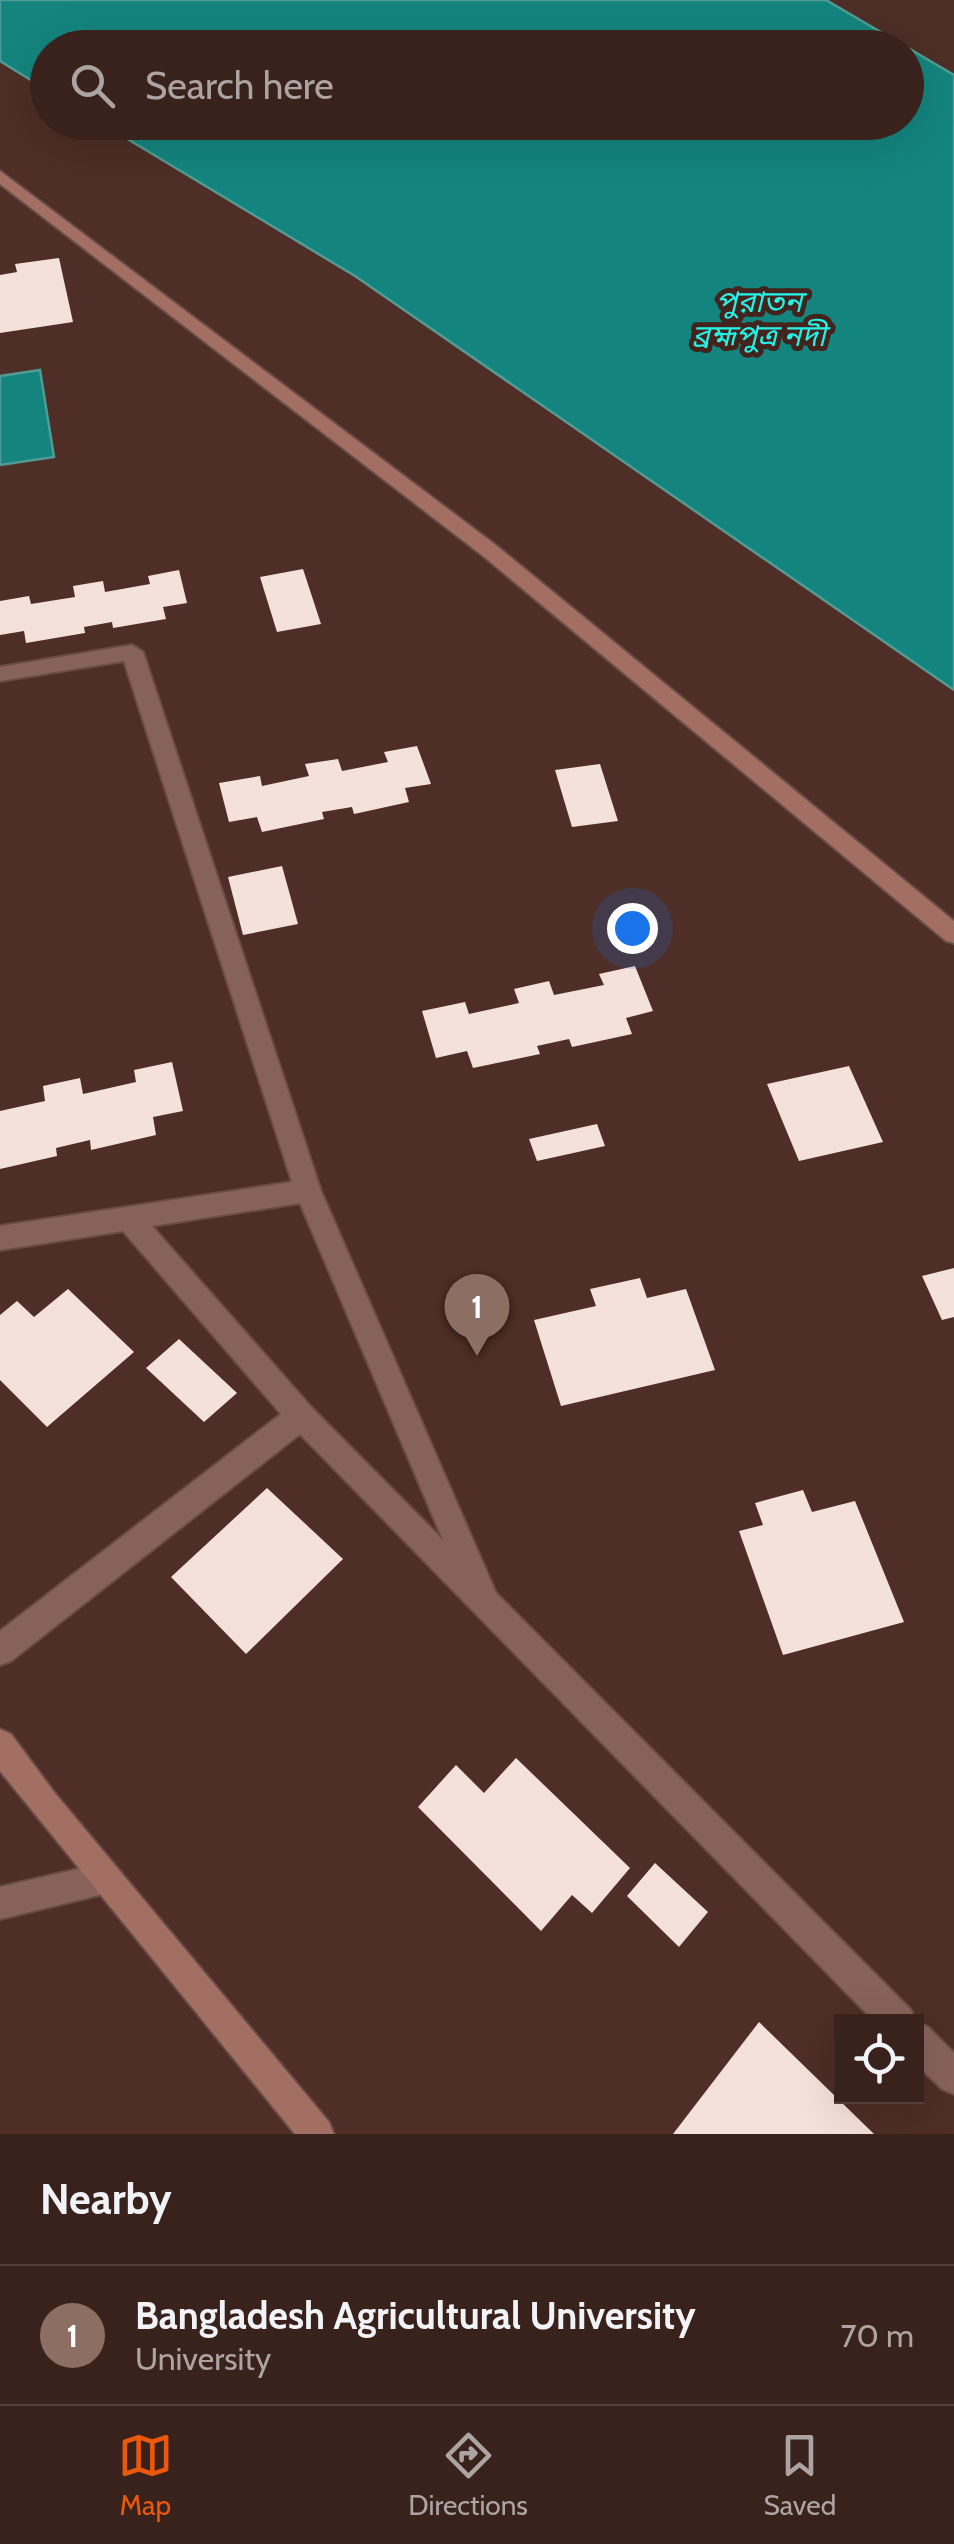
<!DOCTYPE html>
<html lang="en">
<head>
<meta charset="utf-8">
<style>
	:root { --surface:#3a221c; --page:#412a25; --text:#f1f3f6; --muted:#aba4a3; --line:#543f3b; --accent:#ea580c }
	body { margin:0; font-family:Cabin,"Noto Sans Bengali",sans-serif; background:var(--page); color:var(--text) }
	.controls { position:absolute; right:30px; bottom:30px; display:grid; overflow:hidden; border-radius:0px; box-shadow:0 10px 40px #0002 }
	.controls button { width:90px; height:90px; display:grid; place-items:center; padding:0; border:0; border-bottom:2px solid var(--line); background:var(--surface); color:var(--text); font:50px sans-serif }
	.you { position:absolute; left:632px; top:928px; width:35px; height:35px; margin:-25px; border:8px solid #fff; border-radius:50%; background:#1a73e8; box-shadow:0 0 0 15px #1a73e833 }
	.badge { display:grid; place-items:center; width:65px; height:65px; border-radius:50%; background:var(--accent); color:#fff; font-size:32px; font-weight:700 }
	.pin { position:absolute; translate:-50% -82px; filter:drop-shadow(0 2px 5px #0008) }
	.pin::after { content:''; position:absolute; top:52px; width:35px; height:30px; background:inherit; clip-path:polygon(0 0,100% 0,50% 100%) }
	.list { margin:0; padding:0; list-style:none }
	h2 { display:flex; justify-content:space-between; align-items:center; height:130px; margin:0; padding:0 40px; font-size:42px }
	h2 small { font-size:32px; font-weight:400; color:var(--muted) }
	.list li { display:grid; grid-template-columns:65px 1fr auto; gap:30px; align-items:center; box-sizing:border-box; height:140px; padding:0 40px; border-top:2px solid var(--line) }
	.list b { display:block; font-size:38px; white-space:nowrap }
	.list p { margin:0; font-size:32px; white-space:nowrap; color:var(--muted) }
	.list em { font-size:32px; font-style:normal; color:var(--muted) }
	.icon { flex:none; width:55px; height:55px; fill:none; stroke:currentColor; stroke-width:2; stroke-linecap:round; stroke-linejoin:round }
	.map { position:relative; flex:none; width:954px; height:2134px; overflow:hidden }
	.search { position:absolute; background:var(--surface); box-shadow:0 10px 40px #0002; left:30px; right:30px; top:30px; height:110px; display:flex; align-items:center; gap:25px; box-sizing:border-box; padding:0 35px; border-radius:55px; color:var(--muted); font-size:38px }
	.sheet { height:270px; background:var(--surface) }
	nav { display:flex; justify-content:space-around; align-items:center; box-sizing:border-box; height:140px; border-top:2px solid var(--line); background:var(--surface); font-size:28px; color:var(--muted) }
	nav a { display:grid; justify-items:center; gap:5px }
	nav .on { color:var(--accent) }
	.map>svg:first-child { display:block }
</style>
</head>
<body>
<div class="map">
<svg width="954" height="2134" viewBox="0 0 954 2134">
	<rect width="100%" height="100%" fill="#4e2e26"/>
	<g fill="#14857e" stroke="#529b94" stroke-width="2.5">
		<path d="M 0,0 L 826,0 L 954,75 L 954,690 L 355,276 L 101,123 L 906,122 L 906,48 L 48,48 L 47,90 L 0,61 Z"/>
		<path d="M 40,370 L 54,457 L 0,465 L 0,376 Z"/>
	</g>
	<g fill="#f5e1dc">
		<path d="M 59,258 L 73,322 L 0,333 L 0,275 L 17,272 L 15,264 Z"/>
		<path d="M 303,569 L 321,624 L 277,632 L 260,577 Z"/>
		<path d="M 179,570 L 187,603 L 163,607 L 166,619 L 113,628 L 112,622 L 84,627 L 85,633 L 26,643 L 24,631 L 0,635 L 0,601 L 29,596 L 31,604 L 75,597 L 73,586 L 103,581 L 105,592 L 150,584 L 148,576 Z"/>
		<path d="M 417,746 L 431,784 L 405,788 L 409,802 L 354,814 L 352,807 L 322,812 L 324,819 L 262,832 L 257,817 L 229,822 L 219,783 L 260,776 L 262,786 L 309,776 L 305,764 L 338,759 L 342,771 L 388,762 L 384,752 Z"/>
		<path d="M 600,764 L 618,821 L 572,827 L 555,770 Z"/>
		<path d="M 282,866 L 298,924 L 243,935 L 228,877 Z"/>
		<path d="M 635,966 L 653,1011 L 626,1018 L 632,1034 L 572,1047 L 569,1039 L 537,1046 L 540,1054 L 473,1068 L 467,1051 L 436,1058 L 422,1011 L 465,1002 L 469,1014 L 519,1003 L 514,989 L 549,981 L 554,995 L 604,985 L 599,974 Z"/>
		<path d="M 172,1062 L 183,1111 L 153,1117 L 156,1135 L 91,1150 L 90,1140 L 56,1148 L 57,1156 L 0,1169 L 0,1111 L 45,1101 L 43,1086 L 80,1078 L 83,1094 L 136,1082 L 134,1070 Z"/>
		<path d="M 849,1066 L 883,1142 L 799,1161 L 767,1084 Z"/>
		<path d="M 597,1124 L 605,1146 L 537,1161 L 529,1139 Z"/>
		<path d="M 954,1268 L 954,1317 L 942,1320 L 922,1276 Z"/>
		<path d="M 640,1278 L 647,1298 L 686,1289 L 715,1370 L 561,1406 L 534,1320 L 596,1306 L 590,1289 Z"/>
		<path d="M 68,1289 L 134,1352 L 47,1427 L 0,1380 L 0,1315 L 17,1301 L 34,1317 Z"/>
		<path d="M 179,1339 L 237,1393 L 204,1422 L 146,1368 Z"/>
		<path d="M 267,1488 L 343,1559 L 246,1654 L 171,1577 Z"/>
		<path d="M 803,1490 L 812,1512 L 855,1501 L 904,1622 L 783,1655 L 739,1531 L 763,1525 L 755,1503 Z"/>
		<path d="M 516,1758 L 630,1868 L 592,1913 L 572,1895 L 541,1931 L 418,1807 L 456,1765 L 484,1793 Z"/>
		<path d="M 655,1863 L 708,1912 L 679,1947 L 627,1896 Z"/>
		<path d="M 759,2022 L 874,2134 L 673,2134 Z"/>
	</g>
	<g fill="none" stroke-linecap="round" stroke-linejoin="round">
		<defs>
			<g id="street">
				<path d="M 132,645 L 143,652 L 321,1191 L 496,1593 L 911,2010 L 916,2022 L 875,2022 L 300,1434 L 11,1661 L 0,1665 L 0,1631 L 281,1414 L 123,1231 L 0,1250 L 0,1226 L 292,1182 L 124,661 L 0,681 L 0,667 ZM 300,1203 L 443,1540 L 311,1407 L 152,1226 Z"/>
				<path d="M 104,1863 L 116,1867 L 120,1879 L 116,1891 L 0,1919 L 0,1887 Z"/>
				<path d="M 916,2022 L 928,2027 L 954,2053 L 954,2094 L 942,2089 L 916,2064 Z"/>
			</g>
			<g id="secondary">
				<path d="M 0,171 L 497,546 L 954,921 L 954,943 L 946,941 L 483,556 L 0,184 Z"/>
				<path d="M 0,1729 L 11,1734 L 54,1792 L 329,2122 L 334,2134 L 295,2134 L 0,1771 Z"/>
			</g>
		</defs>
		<use href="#street" stroke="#684c46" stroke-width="4"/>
		<use href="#secondary" stroke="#684c46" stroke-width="4"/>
		<use href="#street" fill="#87625a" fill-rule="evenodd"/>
		<use href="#secondary" fill="#a36f63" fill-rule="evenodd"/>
	</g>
	<g text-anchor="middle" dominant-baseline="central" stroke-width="10" stroke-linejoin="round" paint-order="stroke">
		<g font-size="30" font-style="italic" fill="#26f1e6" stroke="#43241c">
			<text x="759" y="301">পুরাতন<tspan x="759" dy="34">ব্রহ্মপুত্র নদী</tspan></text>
		</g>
	</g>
</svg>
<div class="controls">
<button><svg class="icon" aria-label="locate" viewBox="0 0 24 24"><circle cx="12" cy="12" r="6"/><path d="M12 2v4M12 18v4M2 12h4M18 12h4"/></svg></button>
</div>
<div class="you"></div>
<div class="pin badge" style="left:477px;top:1356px;background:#8d6e63">1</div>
<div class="search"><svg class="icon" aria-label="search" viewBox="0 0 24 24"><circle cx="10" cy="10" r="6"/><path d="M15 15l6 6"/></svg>Search here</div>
</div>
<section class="sheet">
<h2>Nearby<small></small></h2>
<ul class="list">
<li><span class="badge" style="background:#8d6e63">1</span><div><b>Bangladesh Agricultural University</b><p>University</p></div><em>70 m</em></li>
</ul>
</section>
<nav>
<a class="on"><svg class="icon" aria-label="map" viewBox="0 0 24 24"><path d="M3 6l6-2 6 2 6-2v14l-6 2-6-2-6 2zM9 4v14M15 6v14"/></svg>Map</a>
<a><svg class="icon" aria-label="directions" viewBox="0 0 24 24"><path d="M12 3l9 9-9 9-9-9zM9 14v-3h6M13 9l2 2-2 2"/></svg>Directions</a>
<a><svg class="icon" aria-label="saved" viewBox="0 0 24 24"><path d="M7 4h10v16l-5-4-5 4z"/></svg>Saved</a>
</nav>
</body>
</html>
